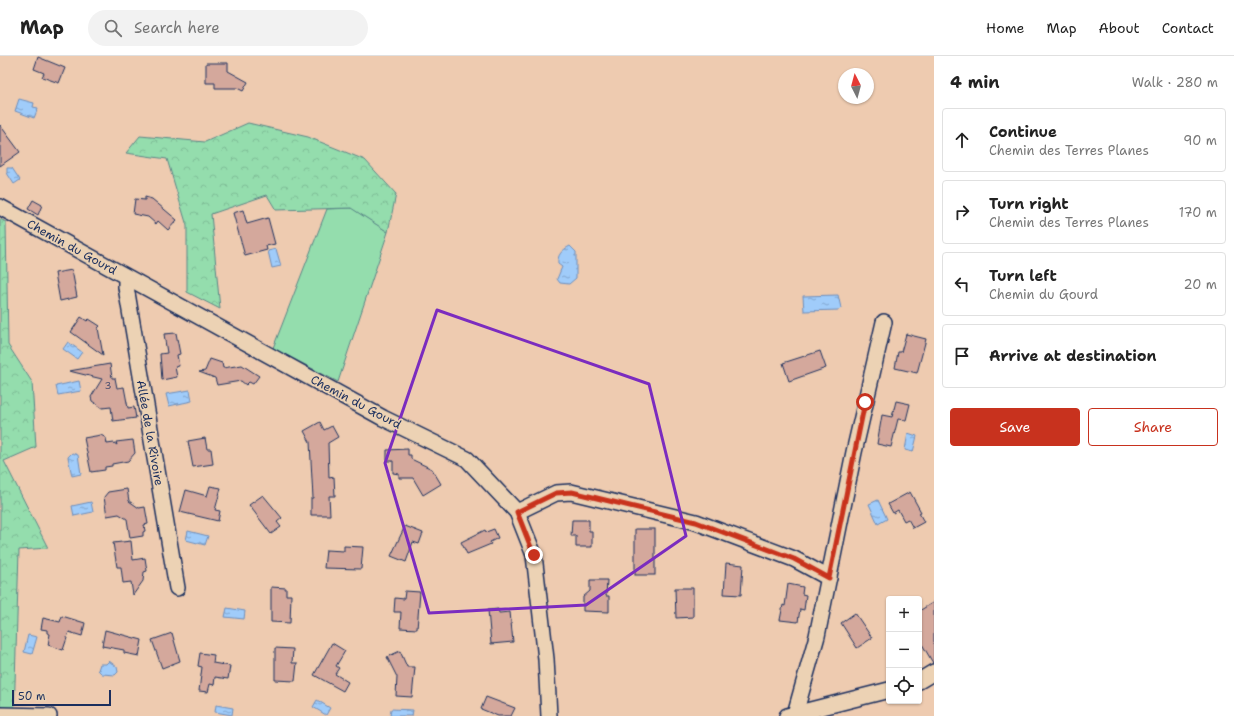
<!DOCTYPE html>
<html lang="en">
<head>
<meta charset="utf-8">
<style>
	:root { --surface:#fff; --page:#f2f2f2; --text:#222; --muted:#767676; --line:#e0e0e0; --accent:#c8321e }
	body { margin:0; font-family:"Shantell Sans",sans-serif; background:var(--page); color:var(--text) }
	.controls { position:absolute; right:12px; bottom:12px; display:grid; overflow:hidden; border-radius:4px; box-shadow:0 1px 3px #0004 }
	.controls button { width:36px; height:36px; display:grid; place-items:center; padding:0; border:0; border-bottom:1px solid var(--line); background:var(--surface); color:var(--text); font:20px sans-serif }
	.compass { position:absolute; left:838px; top:12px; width:36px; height:36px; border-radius:50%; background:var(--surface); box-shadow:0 1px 3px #0004; rotate:354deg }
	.scale { position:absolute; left:12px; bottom:10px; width:99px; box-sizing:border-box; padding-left:4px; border:2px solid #1b2f5e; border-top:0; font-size:11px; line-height:14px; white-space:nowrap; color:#1b2f5e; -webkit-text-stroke:3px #ecd2b4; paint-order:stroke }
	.stop { position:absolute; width:12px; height:12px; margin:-9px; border:3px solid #c8321e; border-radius:50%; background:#fff }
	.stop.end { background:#c8321e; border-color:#fff; box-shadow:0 1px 4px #0008 }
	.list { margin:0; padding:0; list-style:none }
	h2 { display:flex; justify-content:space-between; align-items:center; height:52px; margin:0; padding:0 16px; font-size:17px }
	h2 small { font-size:13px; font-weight:400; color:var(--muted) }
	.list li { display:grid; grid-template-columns:26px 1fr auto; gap:12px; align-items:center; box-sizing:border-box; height:64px; margin:0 8px 8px; padding:0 8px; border:1px solid var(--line); border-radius:4px }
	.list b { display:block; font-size:15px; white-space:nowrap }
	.list p { margin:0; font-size:13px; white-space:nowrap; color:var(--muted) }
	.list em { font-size:13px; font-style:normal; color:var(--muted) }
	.actions { display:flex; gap:8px; padding:12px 16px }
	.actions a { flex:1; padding:9px 0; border:1px solid var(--accent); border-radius:4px; text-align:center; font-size:14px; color:var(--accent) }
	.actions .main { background:var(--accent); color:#fff }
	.icon { flex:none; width:22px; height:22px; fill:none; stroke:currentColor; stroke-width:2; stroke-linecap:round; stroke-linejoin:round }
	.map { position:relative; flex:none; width:934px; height:660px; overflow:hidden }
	header { display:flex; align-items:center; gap:24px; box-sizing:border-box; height:56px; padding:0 20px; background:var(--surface); border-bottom:1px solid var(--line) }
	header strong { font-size:19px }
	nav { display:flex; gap:22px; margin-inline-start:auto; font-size:14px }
	.search { width:280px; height:36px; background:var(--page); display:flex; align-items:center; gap:10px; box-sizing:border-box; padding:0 14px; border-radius:22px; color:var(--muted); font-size:15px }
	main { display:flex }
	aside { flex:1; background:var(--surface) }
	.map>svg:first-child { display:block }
</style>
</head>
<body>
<header>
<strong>Map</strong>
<div class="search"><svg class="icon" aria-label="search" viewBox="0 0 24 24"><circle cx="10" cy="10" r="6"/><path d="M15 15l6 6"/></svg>Search here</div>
<nav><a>Home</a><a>Map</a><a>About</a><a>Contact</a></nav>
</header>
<main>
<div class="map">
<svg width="934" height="660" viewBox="0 0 934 660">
	<defs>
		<pattern id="forest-crowns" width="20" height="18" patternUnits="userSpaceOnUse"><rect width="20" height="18" fill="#94ddad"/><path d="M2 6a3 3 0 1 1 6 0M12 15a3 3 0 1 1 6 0" fill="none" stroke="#7fbe97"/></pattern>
		<pattern id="water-ripples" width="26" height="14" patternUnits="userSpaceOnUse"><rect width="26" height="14" fill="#a0ccfa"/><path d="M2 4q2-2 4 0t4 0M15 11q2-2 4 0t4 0" fill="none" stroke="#82a6ce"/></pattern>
	</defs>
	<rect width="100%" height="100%" fill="#eecbb0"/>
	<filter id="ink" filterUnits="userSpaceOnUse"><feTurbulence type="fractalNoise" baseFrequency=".025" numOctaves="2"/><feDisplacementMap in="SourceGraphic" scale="8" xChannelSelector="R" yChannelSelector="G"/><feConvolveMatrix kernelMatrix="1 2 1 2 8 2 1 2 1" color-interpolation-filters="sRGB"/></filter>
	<g filter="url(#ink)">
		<path fill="#94ddad" stroke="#588686" d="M 352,152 L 388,176 L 338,326 L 273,292 L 327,153 Z"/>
		<g fill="url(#forest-crowns)" stroke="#588686">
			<path d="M 248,67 L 308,81 L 365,104 L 396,138 L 388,176 L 351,152 L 276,154 L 267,139 L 211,158 L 220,253 L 187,236 L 187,170 L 167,103 L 126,97 L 140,80 L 205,86 Z"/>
			<path d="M 0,163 L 6,166 L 8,289 L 32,326 L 36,391 L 4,405 L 48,492 L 19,494 L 14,660 L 0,660 Z"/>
		</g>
		<g fill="url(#water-ripples)" stroke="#6b8dbc">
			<path d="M 19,43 L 34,47 L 33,51 L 38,52 L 34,62 L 15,55 Z"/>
			<path d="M 7,112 L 12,112 L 20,124 L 14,128 L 7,117 Z"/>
			<path d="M 570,190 L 576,196 L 576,222 L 569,228 L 560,227 L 557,223 L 562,211 L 558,208 C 557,199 562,194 570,190 Z"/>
			<path d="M 276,193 L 281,210 L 272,212 L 268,195 Z"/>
			<path d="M 838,239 L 841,252 L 839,254 L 804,255 L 803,240 Z"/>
			<path d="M 68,286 L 82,296 L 77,303 L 63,293 Z"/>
			<path d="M 79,325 L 81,335 L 58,339 L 56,330 Z"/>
			<path d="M 190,334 L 192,345 L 169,350 L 166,338 Z"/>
			<path d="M 908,377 L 917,380 L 913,396 L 905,394 Z"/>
			<path d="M 72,397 L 78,399 L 81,418 L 72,420 L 68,401 Z"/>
			<path d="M 878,444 L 887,463 L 878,468 L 869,448 Z"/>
			<path d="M 91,446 L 93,456 L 74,460 L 72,450 Z"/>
			<path d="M 188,475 L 208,480 L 205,489 L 186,484 Z"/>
			<path d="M 227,552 L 245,555 L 244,563 L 225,561 Z"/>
			<path d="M 28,579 L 37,581 L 32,598 L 24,596 Z"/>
			<path d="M 109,605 L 117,611 L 118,616 L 115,619 L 102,618 L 98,614 L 100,608 L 106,608 Z"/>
			<path d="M 317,644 L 330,652 L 326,659 L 313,651 Z"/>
			<path d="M 216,649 L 233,652 L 232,659 L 215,656 Z"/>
			<path d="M 391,653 L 413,654 L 412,660 L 390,660 Z"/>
		</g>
		<g fill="#d4a89c" stroke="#1b2f5e">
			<path d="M 38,1 L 65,12 L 59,27 L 42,21 L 44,17 L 34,13 Z"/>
			<path d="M 206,7 L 228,7 L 228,15 L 248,26 L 243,35 L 237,32 L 215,32 L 215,27 L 206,27 Z"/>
			<path d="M 0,69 L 20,96 L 0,110 Z"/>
			<path d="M 145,141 L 152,143 L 177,164 L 168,174 L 158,165 L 156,168 L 148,161 L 133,158 L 135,143 L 145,144 Z"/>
			<path d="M 33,144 L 42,149 L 38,159 L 28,153 Z"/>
			<path d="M 243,154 L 247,168 L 268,162 L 275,188 L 266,190 L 267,194 L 245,200 L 233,157 Z"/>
			<path d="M 72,214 L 77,241 L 60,245 L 55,217 Z"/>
			<path d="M 81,261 L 87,265 L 89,263 L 100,270 L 98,272 L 103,299 L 71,276 Z"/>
			<path d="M 176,277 L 180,298 L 177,299 L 179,310 L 175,311 L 177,321 L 162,324 L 160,298 L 167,297 L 164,278 Z"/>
			<path d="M 906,278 L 926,283 L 917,317 L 895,312 L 898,296 L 901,296 Z"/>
			<path d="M 820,295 L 826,312 L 789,325 L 783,307 Z"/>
			<path d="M 210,303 L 222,307 L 223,312 L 242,309 L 259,320 L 253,328 L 249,326 L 246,329 L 241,325 L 217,329 L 215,322 L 199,316 L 205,315 Z"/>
			<path d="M 110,308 L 112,322 L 115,322 L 117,332 L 124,331 L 128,352 L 134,351 L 136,362 L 113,365 L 111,351 L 102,352 L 92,345 L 91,341 L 102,323 L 69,315 Z"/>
			<path d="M 896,345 L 910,348 L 906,364 L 898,363 L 891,391 L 877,388 L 882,359 L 892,361 Z"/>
			<path d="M 320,366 L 324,374 L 332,370 L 338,381 L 328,387 L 329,422 L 334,421 L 335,440 L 329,440 L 330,459 L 311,459 L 311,442 L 313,442 L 310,386 L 304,375 Z"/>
			<path d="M 101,379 L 106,382 L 107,388 L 114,387 L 117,389 L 116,386 L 133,384 L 135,397 L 128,405 L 112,408 L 112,410 L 105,411 L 105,414 L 91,416 L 84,382 Z"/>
			<path d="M 205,382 L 207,393 L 211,393 L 213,408 L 193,411 L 188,385 Z"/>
			<path d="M 408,393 L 408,399 L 411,399 L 411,403 L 432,413 L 441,428 L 423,439 L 413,422 L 399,422 L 399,418 L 393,417 L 393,405 L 387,405 L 387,394 Z"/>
			<path d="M 210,430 L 221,432 L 215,454 L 220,455 L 218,465 L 180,456 L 186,434 L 207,440 Z"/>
			<path d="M 127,433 L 129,445 L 139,452 L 145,451 L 148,468 L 144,469 L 145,475 L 143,476 L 143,480 L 130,482 L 127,463 L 119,458 L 107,460 L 104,441 L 108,436 Z"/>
			<path d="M 910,436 L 921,456 L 919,457 L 924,466 L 913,472 L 908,463 L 904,465 L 898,454 L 893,457 L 888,448 Z"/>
			<path d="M 263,439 L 282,462 L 277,466 L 281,471 L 271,478 L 249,449 Z"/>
			<path d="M 572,464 L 589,464 L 589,475 L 592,475 L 592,491 L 576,491 L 576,480 L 571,480 Z"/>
			<path d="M 405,470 L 423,477 L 419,488 L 413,486 L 406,506 L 391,500 Z"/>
			<path d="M 494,473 L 498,482 L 490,486 L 491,488 L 467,498 L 461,486 L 485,474 L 486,476 Z"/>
			<rect x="635" y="473" width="20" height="46"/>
			<path d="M 131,485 L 133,504 L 145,502 L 147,515 L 144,516 L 143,525 L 133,539 L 131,526 L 123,527 L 121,511 L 117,511 L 113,487 Z"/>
			<path d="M 344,490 L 363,491 L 361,513 L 324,512 L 326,494 L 344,495 Z"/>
			<path d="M 726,507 L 743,509 L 741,539 L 724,538 Z"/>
			<path d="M 590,524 L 607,524 L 606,540 L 609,540 L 609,556 L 583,555 L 583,541 L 590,535 Z"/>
			<path d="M 788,528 L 803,531 L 802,538 L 806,539 L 804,554 L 800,553 L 798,566 L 780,564 L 783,549 L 785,550 Z"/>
			<path d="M 271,531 L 286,532 L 286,539 L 291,539 L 290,567 L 271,566 Z"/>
			<path d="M 675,532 L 693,532 L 693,561 L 676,562 Z"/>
			<path d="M 405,535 L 420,536 L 417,573 L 400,572 L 401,556 L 394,556 L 395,542 L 404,543 Z"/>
			<path d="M 934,546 L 934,607 L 933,607 L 919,583 L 919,555 Z"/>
			<path d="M 498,553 L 499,557 L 510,556 L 513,586 L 491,588 L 488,554 Z"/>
			<path d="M 855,557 L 872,582 L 857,592 L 841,567 Z"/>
			<path d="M 62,560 L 85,567 L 82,580 L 69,576 L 63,594 L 48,589 L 50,578 L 47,577 L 47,574 L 41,573 L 43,562 L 60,566 Z"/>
			<path d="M 105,574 L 142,584 L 139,600 L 124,597 L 124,594 L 102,590 Z"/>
			<path d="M 172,577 L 180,605 L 162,612 L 152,584 Z"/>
			<path d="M 332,587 L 345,595 L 336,610 L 339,612 L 335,618 L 348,626 L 343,635 L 314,619 Z"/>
			<path d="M 275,592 L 293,593 L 292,607 L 297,607 L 295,625 L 275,624 Z"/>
			<path d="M 400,595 L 407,611 L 415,611 L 412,641 L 396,640 L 397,621 L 387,601 Z"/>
			<path d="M 200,597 L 214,599 L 213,607 L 230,610 L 228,623 L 215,621 L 214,629 L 210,628 L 208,636 L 199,635 L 202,611 L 198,610 Z"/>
			<path d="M 486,641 L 515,652 L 511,660 L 498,660 L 481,653 Z"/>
		</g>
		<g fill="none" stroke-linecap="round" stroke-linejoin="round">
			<defs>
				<g id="street">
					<path d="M 0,151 L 383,362 L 467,403 L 517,456 L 534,499 L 546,603 L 549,660"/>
					<path d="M 126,221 L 126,231 L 177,532"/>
					<path d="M 517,456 L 556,437 L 571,436 L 696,466 L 794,503 L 829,522"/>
					<path d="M 919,625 L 934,616"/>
					<path d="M 795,658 L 817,580 L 854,396 L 884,266"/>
					<path d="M 0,659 L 49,660"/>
					<path d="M 787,660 L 889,634"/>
				</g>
			</defs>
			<use href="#street" stroke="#1b2f5e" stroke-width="18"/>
			<use href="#street" stroke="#ecd2b4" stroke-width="15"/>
		</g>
	</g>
	<g fill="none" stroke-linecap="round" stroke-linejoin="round" filter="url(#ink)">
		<path stroke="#c8321e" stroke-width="5" d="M 534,499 L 517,456 L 556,437 L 572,436 L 696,466 L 794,503 L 829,522 L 865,346"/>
	</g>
	<path fill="none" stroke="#7b2cbf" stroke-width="3" stroke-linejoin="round" d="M 437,254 L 649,328 L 686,480 L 586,549 L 429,557 L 385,407 Z"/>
	<g text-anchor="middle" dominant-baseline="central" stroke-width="3.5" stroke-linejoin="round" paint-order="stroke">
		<g font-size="10" fill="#494d6e">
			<text x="108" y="329">3</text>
		</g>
		<g font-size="12" fill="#1b2f5e" stroke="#ecd2b4">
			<text transform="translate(72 191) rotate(29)">Chemin du Gourd</text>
			<text transform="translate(356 346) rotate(28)">Chemin du Gourd</text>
			<text transform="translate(150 377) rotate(80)">Allée de la Rivoire</text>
		</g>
	</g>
</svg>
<div class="controls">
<button>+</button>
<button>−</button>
<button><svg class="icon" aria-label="locate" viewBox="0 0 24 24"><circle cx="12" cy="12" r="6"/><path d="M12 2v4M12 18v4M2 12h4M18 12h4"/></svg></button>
</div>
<svg class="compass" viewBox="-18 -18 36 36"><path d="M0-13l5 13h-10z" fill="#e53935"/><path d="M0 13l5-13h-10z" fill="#767676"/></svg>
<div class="scale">50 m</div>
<div class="stop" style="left:865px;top:346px"></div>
<div class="stop end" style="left:534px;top:499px"></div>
</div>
<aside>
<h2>4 min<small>Walk · 280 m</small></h2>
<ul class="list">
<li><svg class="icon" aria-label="ahead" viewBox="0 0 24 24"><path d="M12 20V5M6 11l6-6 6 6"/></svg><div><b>Continue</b><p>Chemin des Terres Planes</p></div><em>90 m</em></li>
<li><svg class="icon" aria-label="right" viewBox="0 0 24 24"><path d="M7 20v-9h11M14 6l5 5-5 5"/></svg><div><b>Turn right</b><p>Chemin des Terres Planes</p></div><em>170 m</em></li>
<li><svg class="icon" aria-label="left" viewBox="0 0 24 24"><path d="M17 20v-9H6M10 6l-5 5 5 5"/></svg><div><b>Turn left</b><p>Chemin du Gourd</p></div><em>20 m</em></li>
<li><svg class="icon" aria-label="arrive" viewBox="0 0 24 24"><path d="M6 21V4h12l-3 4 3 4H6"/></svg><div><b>Arrive at destination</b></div></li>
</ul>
<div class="actions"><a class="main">Save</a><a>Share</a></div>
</aside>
</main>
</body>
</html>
